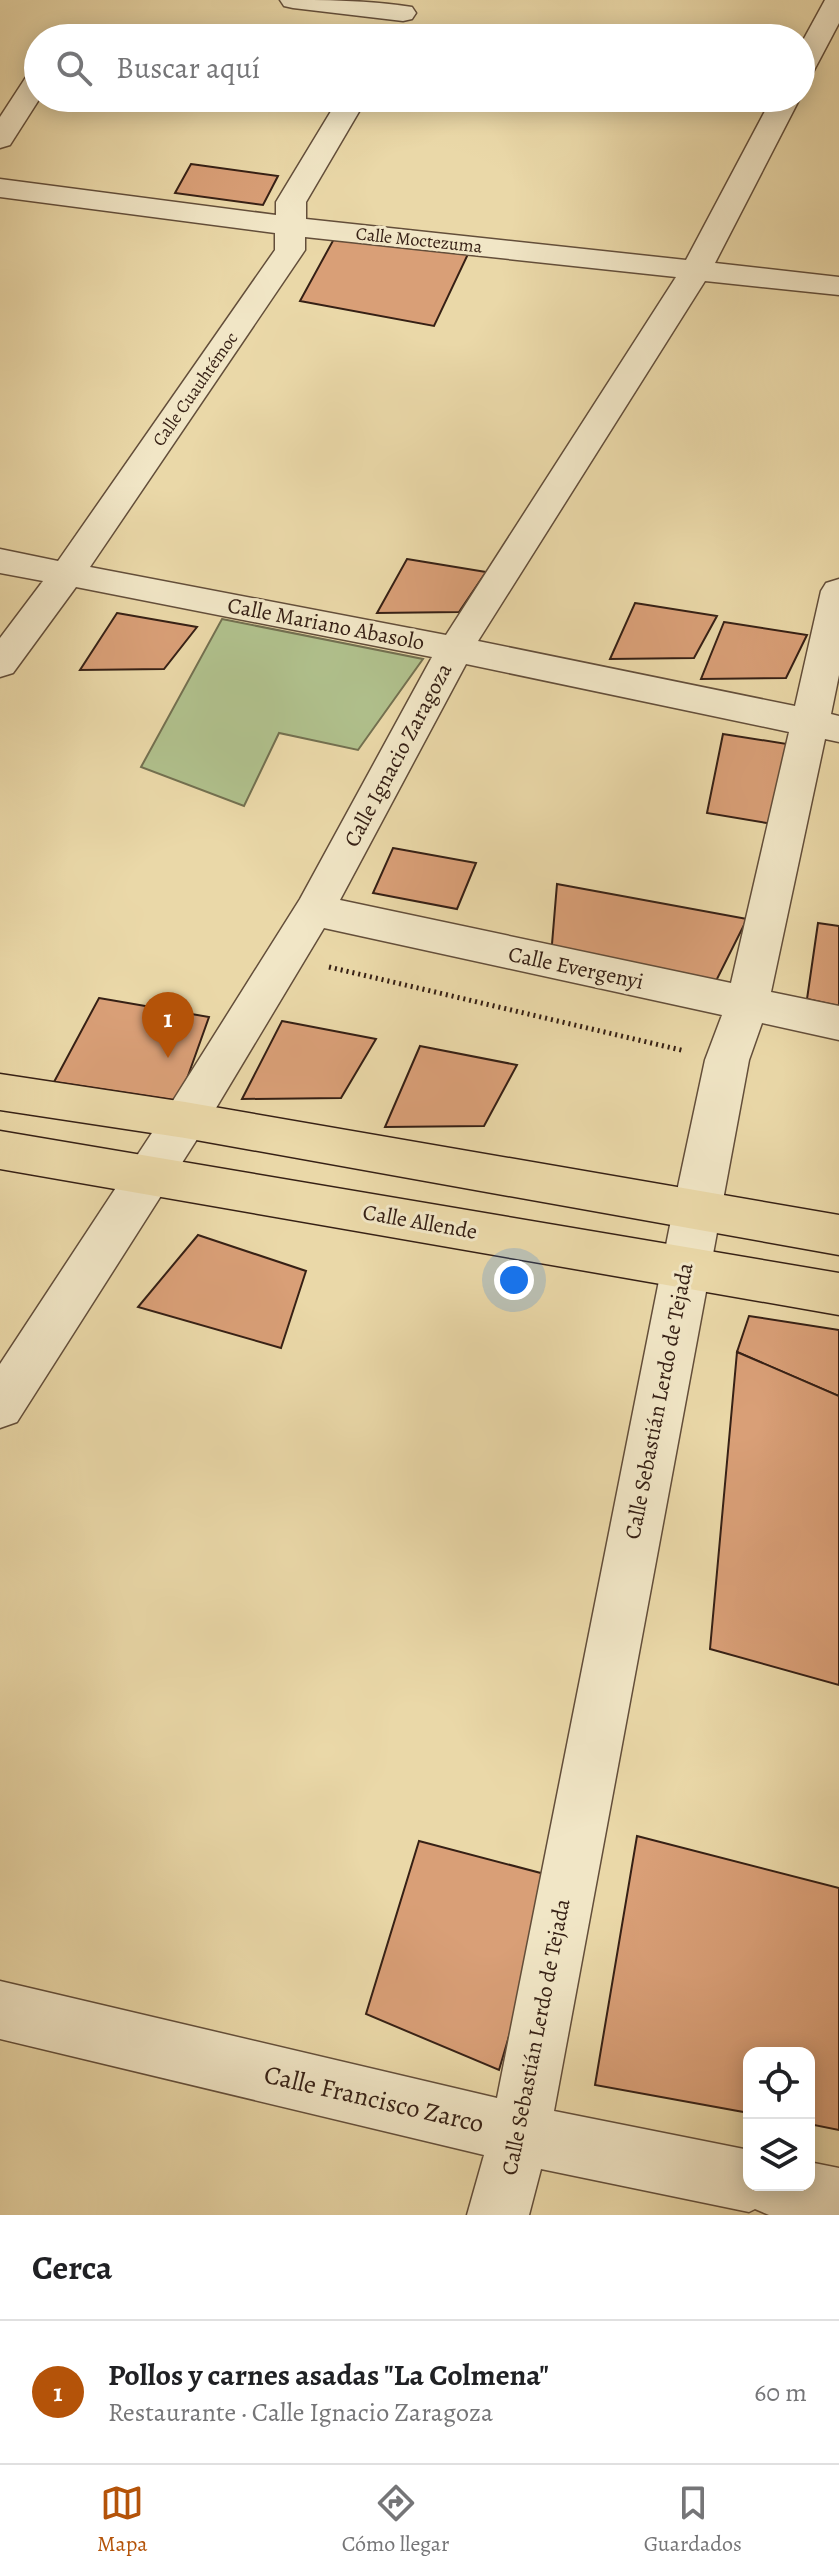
<!DOCTYPE html>
<html lang="es">
<head>
<meta charset="utf-8">
<style>
	:root { --surface:#fff; --page:#f6f6f6; --text:#202124; --muted:#757577; --line:#e0e0e0; --accent:#b45309 }
	body { margin:0; font-family:Alegreya,serif; background:var(--page); color:var(--text) }
	.controls { position:absolute; right:24px; bottom:24px; display:grid; overflow:hidden; border-radius:16px; box-shadow:0 4px 20px #0003 }
	.controls button { width:72px; height:72px; display:grid; place-items:center; padding:0; border:0; border-bottom:2px solid var(--line); background:var(--surface); color:var(--text); font:40px sans-serif }
	.you { position:absolute; left:514px; top:1280px; width:28px; height:28px; margin:-20px; border:6px solid #fff; border-radius:50%; background:#1a73e8; box-shadow:0 0 0 12px #1a73e833 }
	.badge { display:grid; place-items:center; width:52px; height:52px; border-radius:50%; background:var(--accent); color:#fff; font-size:26px; font-weight:700 }
	.pin { position:absolute; translate:-50% -66px; filter:drop-shadow(0 2px 4px #0008) }
	.pin::after { content:''; position:absolute; top:42px; width:28px; height:24px; background:inherit; clip-path:polygon(0 0,100% 0,50% 100%) }
	.list { margin:0; padding:0; list-style:none }
	h2 { display:flex; justify-content:space-between; align-items:center; height:104px; margin:0; padding:0 32px; font-size:34px }
	h2 small { font-size:26px; font-weight:400; color:var(--muted) }
	.list li { display:grid; grid-template-columns:52px 1fr auto; gap:24px; align-items:center; box-sizing:border-box; height:144px; padding:0 32px; border-top:2px solid var(--line) }
	.list b { display:block; font-size:30px; white-space:nowrap }
	.list p { margin:0; font-size:26px; white-space:nowrap; color:var(--muted) }
	.list em { font-size:26px; font-style:normal; color:var(--muted) }
	.icon { flex:none; width:44px; height:44px; fill:none; stroke:currentColor; stroke-width:2; stroke-linecap:round; stroke-linejoin:round }
	.map { position:relative; flex:none; width:839px; height:2215px; overflow:hidden }
	.search { position:absolute; background:var(--surface); box-shadow:0 4px 20px #0003; left:24px; right:24px; top:24px; height:88px; display:flex; align-items:center; gap:20px; box-sizing:border-box; padding:0 28px; border-radius:44px; color:var(--muted); font-size:30px }
	.sheet { height:248px; background:var(--surface) }
	nav { display:flex; justify-content:space-around; align-items:center; box-sizing:border-box; height:112px; border-top:2px solid var(--line); background:var(--surface); font-size:22px; color:var(--muted) }
	nav a { display:grid; justify-items:center; gap:4px }
	nav .on { color:var(--accent) }
	.map>svg:first-child { display:block }
</style>
</head>
<body>
<div class="map">
<svg width="839" height="2215" viewBox="0 0 839 2215">
	<rect width="100%" height="100%" fill="#ead8a8"/>
	<filter id="stains"><feTurbulence type="fractalNoise" baseFrequency=".0025" numOctaves="4"/><feColorMatrix values="0 0 0 0 .2 0 0 0 0 .09 0 0 0 0 .02 0 0 0 .5 -.17"/></filter>
	<radialGradient id="worn" r=".72"><stop offset=".6" stop-color="#630" stop-opacity="0"/><stop offset="1" stop-color="#630" stop-opacity=".3"/></radialGradient>
	<path fill="#b0c08c" stroke="#737050" stroke-width="2" d="M 222,619 L 423,659 L 358,750 L 279,733 L 244,806 L 141,767 Z"/>
	<g fill="#d99f77" stroke="#362015" stroke-width="2">
		<path d="M 191,164 L 278,176 L 263,205 L 175,193 Z"/>
		<path d="M 335,237 L 468,254 L 434,326 L 300,301 Z"/>
		<path d="M 407,559 L 486,572 L 459,612 L 377,613 Z"/>
		<path d="M 635,603 L 717,616 L 694,658 L 610,659 Z"/>
		<path d="M 117,613 L 197,627 L 164,669 L 80,670 Z"/>
		<path d="M 724,622 L 807,635 L 786,678 L 701,679 Z"/>
		<path d="M 723,734 L 787,744 L 773,824 L 707,813 Z"/>
		<path d="M 393,848 L 476,863 L 457,909 L 373,893 Z"/>
		<path d="M 557,884 L 747,919 L 713,987 L 551,956 Z"/>
		<path d="M 818,923 L 839,926 L 839,1006 L 807,999 Z"/>
		<path d="M 99,998 L 209,1017 L 179,1101 L 54,1082 Z"/>
		<path d="M 282,1021 L 376,1039 L 341,1098 L 242,1099 Z"/>
		<path d="M 420,1046 L 517,1065 L 484,1126 L 385,1127 Z"/>
		<path d="M 198,1235 L 306,1271 L 281,1348 L 138,1307 Z"/>
		<path d="M 749,1316 L 839,1330 L 839,1396 L 737,1352 Z"/>
		<path d="M 737,1352 L 839,1396 L 839,1685 L 710,1649 Z"/>
		<path d="M 637,1836 L 839,1888 L 839,2130 L 809,2124 L 809,2053 L 749,2053 L 749,2113 L 595,2085 Z"/>
		<path d="M 419,1841 L 556,1877 L 499,2070 L 366,2014 Z"/>
	</g>
	<g fill="none" stroke-linecap="round" stroke-linejoin="round">
		<defs>
			<g id="minor">
				<path d="M 280,0 C 324,0 369,0 412,7 L 416,13 L 412,19 L 403,21 L 293,8 L 284,6 Z"/>
				<path d="M 825,0 L 839,0 L 839,23 L 811,76 L 801,78 L 801,44 Z"/>
				<path d="M 38,72 L 40,98 L 10,145 L 0,148 L 0,117 L 28,74 Z"/>
				<path d="M 339,98 L 367,98 L 306,202 L 306,219 L 686,260 L 772,98 L 800,98 L 715,263 L 839,277 L 839,295 L 705,281 L 478,641 L 795,706 L 821,591 L 826,583 L 839,579 L 839,675 L 831,714 L 839,716 L 839,742 L 825,739 L 771,992 L 839,1006 L 839,1040 L 762,1023 L 749,1060 L 554,2111 L 749,2150 L 749,2185 L 809,2185 L 809,2162 L 839,2168 L 839,2215 L 769,2215 L 755,2209 L 749,2212 L 541,2169 L 529,2215 L 467,2215 L 484,2155 L 0,2039 L 0,1981 L 497,2098 L 673,1210 L 705,1060 L 722,1015 L 324,928 L 201,1133 L 17,1422 L 0,1428 L 0,1364 L 169,1107 L 300,899 L 432,657 L 76,587 L 13,673 L 0,677 L 0,638 L 43,581 L 0,573 L 0,549 L 58,561 L 275,250 L 275,233 L 0,197 L 0,179 L 276,215 L 276,202 ZM 305,237 L 676,277 L 446,635 L 90,567 L 305,250 ZM 466,664 L 789,732 L 731,983 L 340,900 Z"/>
			</g>
			<g id="major">
				<path d="M 0,1074 L 185,1102 L 839,1215 L 839,1255 L 185,1138 L 0,1110 Z"/>
				<path d="M 0,1131 L 839,1273 L 839,1315 L 0,1169 Z"/>
			</g>
		</defs>
		<use href="#minor" stroke="#634e3a" stroke-width="3"/>
		<use href="#major" stroke="#362015" stroke-width="3"/>
		<path stroke="#362015" stroke-width="5" stroke-dasharray="2 4" stroke-linecap="butt" d="M 329,967 L 685,1051"/>
		<use href="#minor" fill="#f1e6c6" fill-rule="evenodd"/>
		<use href="#major" fill="#ead8a8" fill-rule="evenodd"/>
	</g>
	<g text-anchor="middle" dominant-baseline="central" stroke-width="6" stroke-linejoin="round" paint-order="stroke">
		<g font-size="18" fill="#362015" stroke="#f1e6c6">
			<text transform="translate(419 240) rotate(6)">Calle Moctezuma</text>
			<text transform="translate(195 389) rotate(-55)">Calle Cuauhtémoc</text>
		</g>
		<g font-size="22" fill="#362015" stroke="#f1e6c6">
			<text transform="translate(326 624) rotate(11)">Calle Mariano Abasolo</text>
			<text transform="translate(398 755) rotate(-62)">Calle Ignacio Zaragoza</text>
			<text transform="translate(576 968) rotate(12)">Calle Evergenyi</text>
			<text transform="translate(420 1222) rotate(10)">Calle Allende</text>
			<text transform="translate(659 1401) rotate(-79)">Calle Sebastián Lerdo de Tejada</text>
			<text transform="translate(536 2037) rotate(-79)">Calle Sebastián Lerdo de Tejada</text>
		</g>
		<g font-size="26" fill="#362015" stroke="#f1e6c6">
			<text transform="translate(374 2099) rotate(13)">Calle Francisco Zarco</text>
		</g>
	</g>
	<rect width="100%" height="100%" filter="url(#stains)"/>
	<rect width="100%" height="100%" fill="url(#worn)"/>
</svg>
<div class="controls">
<button><svg class="icon" aria-label="locate" viewBox="0 0 24 24"><circle cx="12" cy="12" r="6"/><path d="M12 2v4M12 18v4M2 12h4M18 12h4"/></svg></button>
<button><svg class="icon" aria-label="layers" viewBox="0 0 24 24"><path d="M12 4l9 5-9 5-9-5zM3 14l9 5 9-5"/></svg></button>
</div>
<div class="you"></div>
<div class="pin badge" style="left:168px;top:1058px">1</div>
<div class="search"><svg class="icon" aria-label="search" viewBox="0 0 24 24"><circle cx="10" cy="10" r="6"/><path d="M15 15l6 6"/></svg>Buscar aquí</div>
</div>
<section class="sheet">
<h2>Cerca<small></small></h2>
<ul class="list">
<li><span class="badge">1</span><div><b>Pollos y carnes asadas &quot;La Colmena&quot;</b><p>Restaurante · Calle Ignacio Zaragoza</p></div><em>60 m</em></li>
</ul>
</section>
<nav>
<a class="on"><svg class="icon" aria-label="map" viewBox="0 0 24 24"><path d="M3 6l6-2 6 2 6-2v14l-6 2-6-2-6 2zM9 4v14M15 6v14"/></svg>Mapa</a>
<a><svg class="icon" aria-label="directions" viewBox="0 0 24 24"><path d="M12 3l9 9-9 9-9-9zM9 14v-3h6M13 9l2 2-2 2"/></svg>Cómo llegar</a>
<a><svg class="icon" aria-label="saved" viewBox="0 0 24 24"><path d="M7 4h10v16l-5-4-5 4z"/></svg>Guardados</a>
</nav>
</body>
</html>
